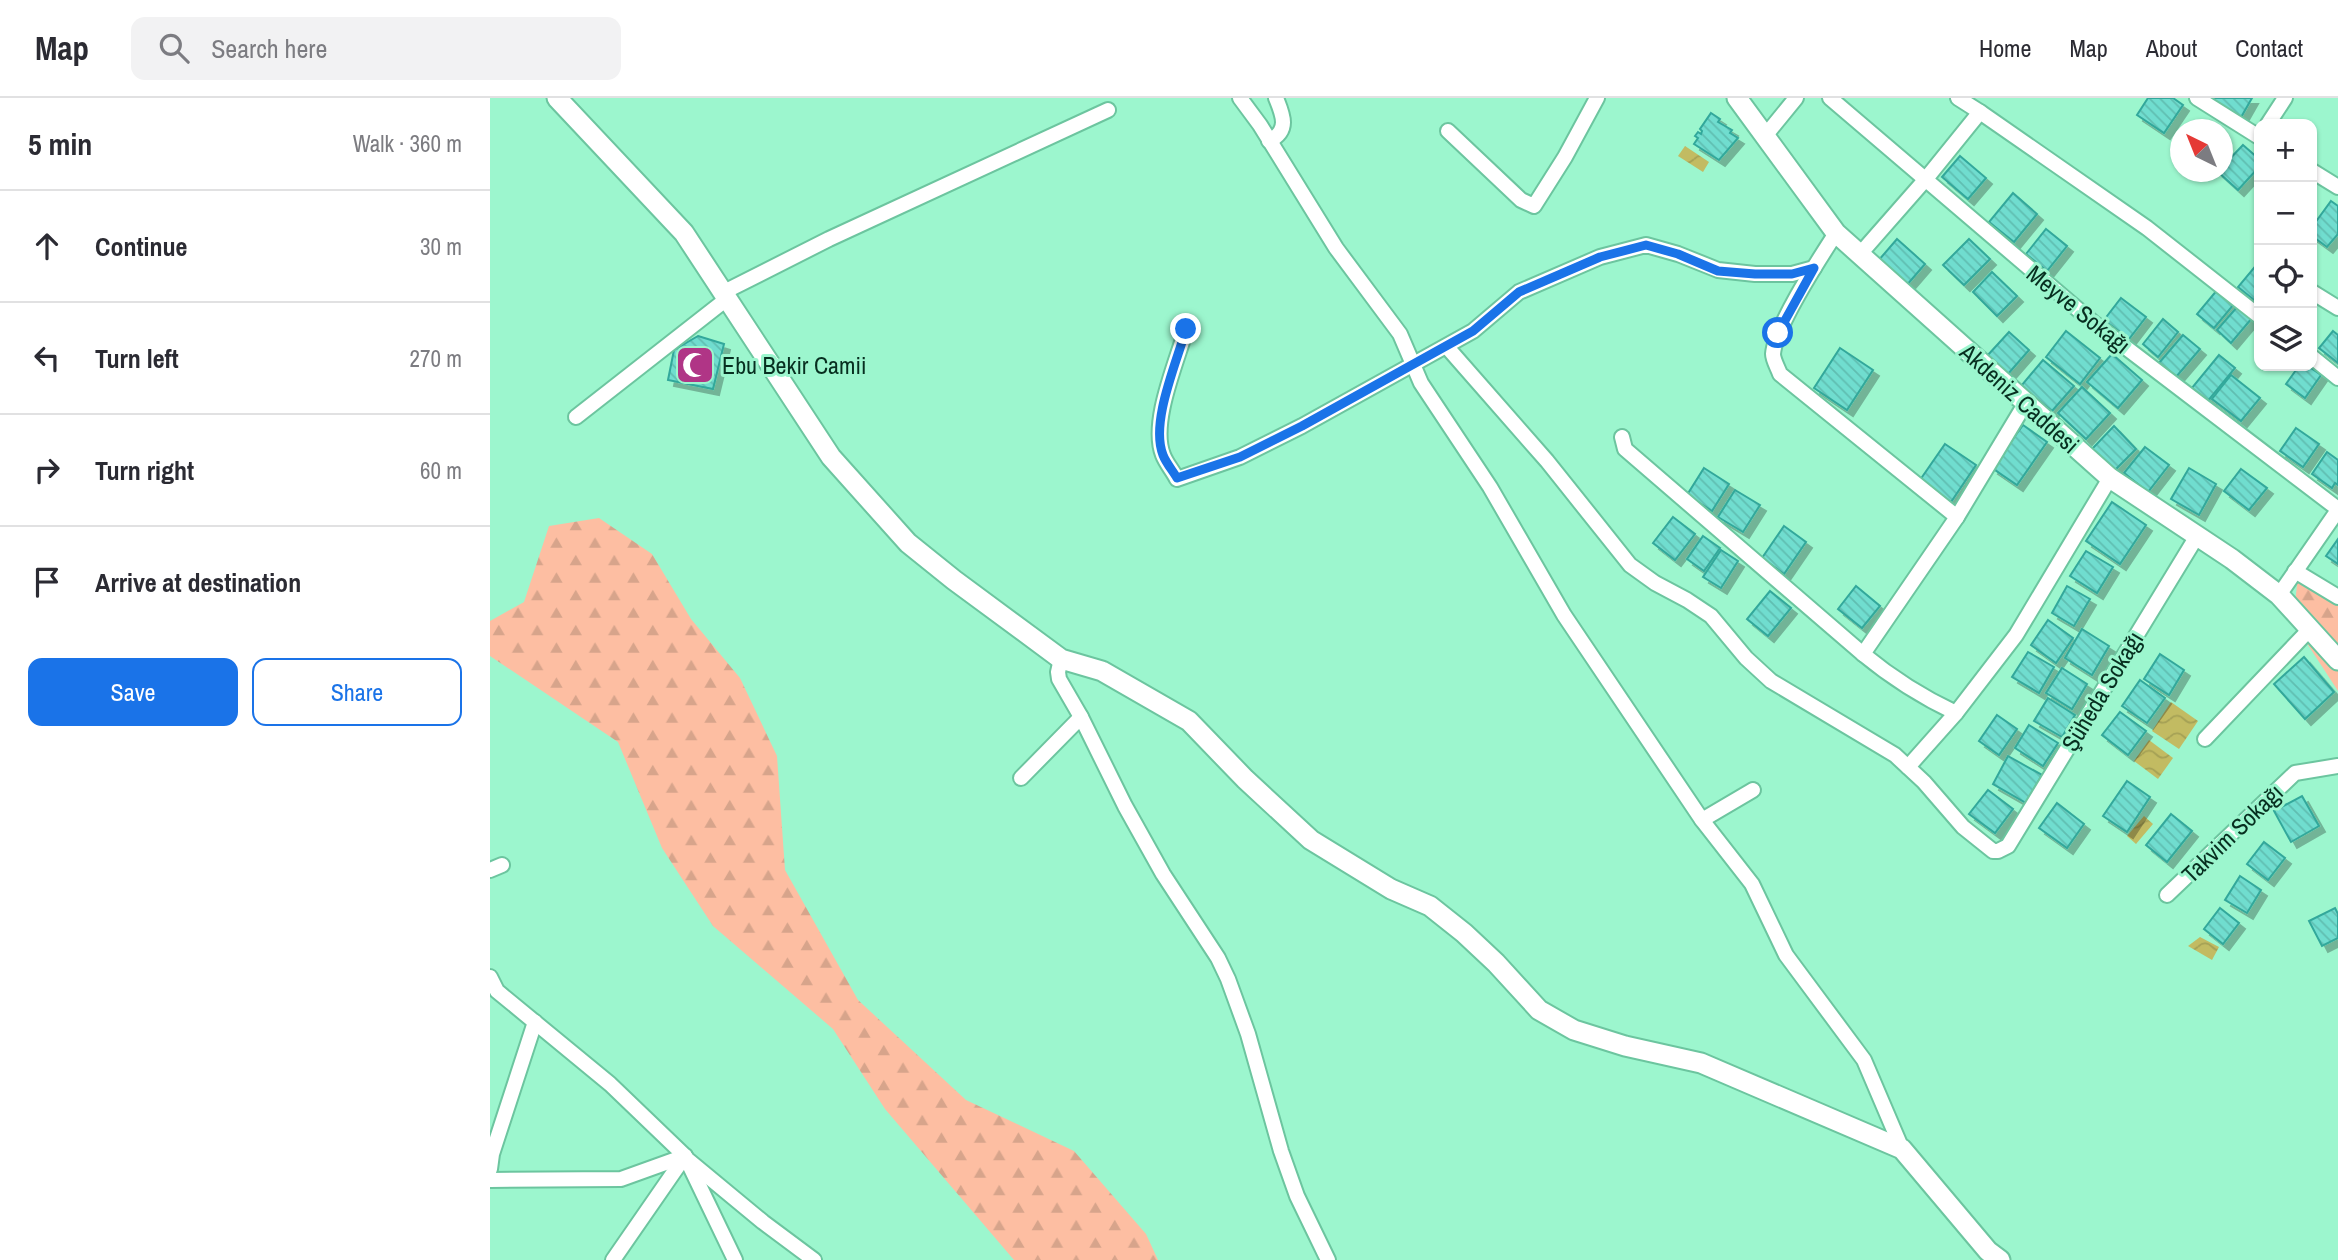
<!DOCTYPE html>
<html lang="en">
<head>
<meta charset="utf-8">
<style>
	:root { --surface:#fff; --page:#f2f2f3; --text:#2b2b33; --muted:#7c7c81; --line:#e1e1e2; --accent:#1a73e8 }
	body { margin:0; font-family:"Archivo Narrow",sans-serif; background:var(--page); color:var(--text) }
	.controls { position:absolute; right:21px; top:21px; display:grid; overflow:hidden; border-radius:14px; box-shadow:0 2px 5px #0004 }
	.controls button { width:63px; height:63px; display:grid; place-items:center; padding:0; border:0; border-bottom:2px solid var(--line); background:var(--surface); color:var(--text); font:35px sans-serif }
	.compass { position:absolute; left:1680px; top:21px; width:63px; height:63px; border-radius:50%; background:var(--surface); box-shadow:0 2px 5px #0004; rotate:317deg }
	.stop { position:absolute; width:21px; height:21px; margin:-16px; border:5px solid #1a73e8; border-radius:50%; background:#fff }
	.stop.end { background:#1a73e8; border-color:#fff; box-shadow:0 2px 7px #0008 }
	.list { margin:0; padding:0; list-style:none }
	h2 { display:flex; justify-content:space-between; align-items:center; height:91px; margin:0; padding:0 28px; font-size:30px }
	h2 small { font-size:23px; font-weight:400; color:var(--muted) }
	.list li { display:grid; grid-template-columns:46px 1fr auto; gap:21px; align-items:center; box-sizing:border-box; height:112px; padding:0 28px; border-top:2px solid var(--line) }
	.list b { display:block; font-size:26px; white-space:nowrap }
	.list em { font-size:23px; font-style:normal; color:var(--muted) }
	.actions { display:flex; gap:14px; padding:21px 28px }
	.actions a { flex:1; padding:16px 0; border:2px solid var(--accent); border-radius:14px; text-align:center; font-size:24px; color:var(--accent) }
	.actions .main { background:var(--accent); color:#fff }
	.icon { flex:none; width:38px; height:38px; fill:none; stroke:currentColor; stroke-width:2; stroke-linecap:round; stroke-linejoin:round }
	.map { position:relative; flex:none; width:1848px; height:1162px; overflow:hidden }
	header { display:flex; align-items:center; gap:42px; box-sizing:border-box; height:98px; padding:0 35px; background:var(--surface); border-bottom:2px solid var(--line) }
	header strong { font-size:33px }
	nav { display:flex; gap:38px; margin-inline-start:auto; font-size:24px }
	.search { width:490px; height:63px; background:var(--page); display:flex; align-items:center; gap:18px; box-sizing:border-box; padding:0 24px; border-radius:14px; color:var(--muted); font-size:26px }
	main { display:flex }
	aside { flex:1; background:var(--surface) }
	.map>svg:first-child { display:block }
</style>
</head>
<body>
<header>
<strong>Map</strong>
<div class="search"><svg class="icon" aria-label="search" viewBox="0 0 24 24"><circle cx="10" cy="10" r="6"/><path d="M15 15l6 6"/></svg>Search here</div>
<nav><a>Home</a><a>Map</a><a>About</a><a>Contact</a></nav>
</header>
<main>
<aside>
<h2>5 min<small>Walk · 360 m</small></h2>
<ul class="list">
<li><svg class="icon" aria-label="ahead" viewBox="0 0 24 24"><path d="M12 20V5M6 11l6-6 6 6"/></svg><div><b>Continue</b></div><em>30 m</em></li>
<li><svg class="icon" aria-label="left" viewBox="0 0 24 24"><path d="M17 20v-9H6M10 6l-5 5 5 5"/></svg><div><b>Turn left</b></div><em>270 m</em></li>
<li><svg class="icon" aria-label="right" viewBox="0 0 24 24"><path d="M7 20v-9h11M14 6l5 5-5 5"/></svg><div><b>Turn right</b></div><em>60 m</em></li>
<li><svg class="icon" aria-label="arrive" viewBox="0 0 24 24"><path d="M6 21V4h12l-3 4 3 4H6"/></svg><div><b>Arrive at destination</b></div></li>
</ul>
<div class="actions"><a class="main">Save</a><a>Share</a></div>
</aside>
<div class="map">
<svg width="1848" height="1162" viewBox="0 0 1848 1162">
	<defs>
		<pattern id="forest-firs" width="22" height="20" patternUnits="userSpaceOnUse" patternTransform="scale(1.75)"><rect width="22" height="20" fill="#fdbea2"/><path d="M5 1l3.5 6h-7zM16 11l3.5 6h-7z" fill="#d7a48b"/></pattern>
		<pattern id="water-waves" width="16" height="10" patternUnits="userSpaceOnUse" patternTransform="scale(1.75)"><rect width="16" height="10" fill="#c2bb62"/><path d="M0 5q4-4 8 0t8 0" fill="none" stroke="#a5a155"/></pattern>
		<pattern id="building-back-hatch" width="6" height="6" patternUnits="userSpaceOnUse" patternTransform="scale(1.75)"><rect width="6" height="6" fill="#70ddcf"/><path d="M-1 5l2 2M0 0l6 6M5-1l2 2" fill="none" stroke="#60beb1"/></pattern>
		<filter id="shadow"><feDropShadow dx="6" dy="6" stdDeviation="0" flood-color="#0004"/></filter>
	</defs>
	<rect width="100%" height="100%" fill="#9cf6ce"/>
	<g fill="url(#forest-firs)">
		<path d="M 109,420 L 162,456 L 201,521 L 250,580 L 287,658 L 295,772 L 368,902 L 476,1002 L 584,1053 L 656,1136 L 668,1162 L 524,1162 L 395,1011 L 343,931 L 223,828 L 172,750 L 128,644 L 0,558 L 0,523 L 34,504 L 59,428 Z"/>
		<path d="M 1808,478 L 1848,501 L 1848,593 L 1803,524 Z"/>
	</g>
	<g fill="url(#water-waves)">
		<path d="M 1195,48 L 1219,64 L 1213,74 L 1188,58 Z"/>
		<path d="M 1681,604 L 1708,623 L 1689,651 L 1662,633 Z"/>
		<path d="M 1659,642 L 1683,660 L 1668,681 L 1644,663 Z"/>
		<path d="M 1654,718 L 1663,726 L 1646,746 L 1637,738 Z"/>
		<path d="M 1710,839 L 1729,849 L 1722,862 L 1698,848 Z"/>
	</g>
	<g fill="url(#building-back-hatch)" stroke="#33a89b" stroke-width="2" filter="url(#shadow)">
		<path d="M 1658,0 L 1683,0 L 1693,7 L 1674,35 L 1647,17 Z"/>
		<path d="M 1723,0 L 1762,0 L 1750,21 L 1721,3 Z"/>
		<path d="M 1221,15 L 1230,21 L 1228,24 L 1242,32 L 1240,35 L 1248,40 L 1229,62 L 1204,46 L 1208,40 L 1205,38 L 1208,34 L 1211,36 L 1212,33 L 1210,31 Z"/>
		<path d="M 1753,47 L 1769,61 L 1769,69 L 1748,92 L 1728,74 L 1732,74 L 1732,69 Z"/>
		<path d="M 1470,58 L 1496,80 L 1478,101 L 1452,79 Z"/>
		<path d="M 1523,95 L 1547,116 L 1524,144 L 1499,124 Z"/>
		<path d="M 1841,103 L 1848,108 L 1848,136 L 1837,149 L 1822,138 L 1822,129 Z"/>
		<path d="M 1556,131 L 1577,148 L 1557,173 L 1536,156 Z"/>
		<path d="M 1407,141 L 1435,166 L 1416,188 L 1388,163 Z"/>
		<path d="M 1479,141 L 1500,161 L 1474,187 L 1453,167 Z"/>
		<path d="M 1768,165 L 1769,166 L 1769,206 L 1748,189 Z"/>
		<path d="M 1502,174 L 1527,198 L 1507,218 L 1483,194 Z"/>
		<path d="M 1728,191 L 1745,205 L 1724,230 L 1707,216 Z"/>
		<path d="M 1631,200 L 1656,219 L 1639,241 L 1614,222 Z"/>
		<path d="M 1748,208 L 1762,220 L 1741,245 L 1727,232 Z"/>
		<path d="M 1673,221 L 1688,234 L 1668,259 L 1653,246 Z"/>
		<path d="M 1576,233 L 1610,260 L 1590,286 L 1556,259 Z"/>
		<path d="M 1843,233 L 1848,237 L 1848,265 L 1829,250 Z"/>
		<path d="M 1519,234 L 1539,252 L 1518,276 L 1497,258 Z"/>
		<path d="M 1693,237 L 1710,251 L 1686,279 L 1669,265 Z"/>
		<path d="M 208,238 L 234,246 L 223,291 L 178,282 L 184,252 Z"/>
		<path d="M 1350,250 L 1383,272 L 1357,312 L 1324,290 Z"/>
		<path d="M 1622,256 L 1652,282 L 1628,310 L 1597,284 Z"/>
		<path d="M 1729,257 L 1745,270 L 1717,304 L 1701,291 Z"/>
		<path d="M 1553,262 L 1584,288 L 1562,313 L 1531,288 Z"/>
		<path d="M 1809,268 L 1818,268 L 1831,277 L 1815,300 L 1796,286 Z"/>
		<path d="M 1741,277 L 1770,300 L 1751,323 L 1722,301 Z"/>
		<path d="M 1592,289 L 1620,315 L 1596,341 L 1568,315 Z"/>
		<path d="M 1533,327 L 1557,344 L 1527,387 L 1502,370 Z"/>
		<path d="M 1624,328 L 1646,351 L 1624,373 L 1602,351 Z"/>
		<path d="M 1806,330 L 1829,346 L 1813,369 L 1790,353 Z"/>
		<path d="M 1455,346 L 1486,367 L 1461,404 L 1430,382 Z"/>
		<path d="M 1655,349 L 1679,367 L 1658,394 L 1634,375 Z"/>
		<path d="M 1837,354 L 1848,362 L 1848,387 L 1845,385 L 1842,390 L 1822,376 Z"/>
		<path d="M 1214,370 L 1239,386 L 1222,413 L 1197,397 Z"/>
		<path d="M 1699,370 L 1726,386 L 1709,417 L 1681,401 Z"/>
		<path d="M 1751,371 L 1777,390 L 1759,412 L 1734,393 Z"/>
		<path d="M 1245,392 L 1270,407 L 1253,434 L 1228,419 Z"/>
		<path d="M 1622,404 L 1656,427 L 1630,466 L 1596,443 Z"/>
		<path d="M 1183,419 L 1205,436 L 1185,462 L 1163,445 Z"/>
		<path d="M 1294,428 L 1316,444 L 1294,476 L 1272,460 Z"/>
		<path d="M 1213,438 L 1230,450 L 1214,473 L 1197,461 Z"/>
		<path d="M 1848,441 L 1848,466 L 1836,458 Z"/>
		<path d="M 1231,452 L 1248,463 L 1231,490 L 1213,479 Z"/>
		<path d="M 1596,453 L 1623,469 L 1607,495 L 1580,478 Z"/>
		<path d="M 1366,488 L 1390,508 L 1372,530 L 1348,511 Z"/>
		<path d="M 1577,488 L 1600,501 L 1584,528 L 1562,515 Z"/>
		<path d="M 1280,493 L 1301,510 L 1278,538 L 1257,521 Z"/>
		<path d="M 1558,522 L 1583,540 L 1566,565 L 1541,547 Z"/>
		<path d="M 1592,531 L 1619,548 L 1602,577 L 1575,560 Z"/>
		<path d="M 1538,554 L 1564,569 L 1549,595 L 1522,579 Z"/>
		<path d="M 1670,556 L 1694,572 L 1679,597 L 1654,581 Z"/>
		<path d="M 1814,559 L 1844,594 L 1815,621 L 1784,586 Z"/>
		<path d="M 1572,570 L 1597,586 L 1582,611 L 1556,595 Z"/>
		<path d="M 1650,582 L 1675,600 L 1657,625 L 1632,608 Z"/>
		<path d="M 1558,600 L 1585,617 L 1572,639 L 1544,623 Z"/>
		<path d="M 1630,614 L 1656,633 L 1638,657 L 1612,637 Z"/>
		<path d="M 1507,617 L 1527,631 L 1509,657 L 1489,643 Z"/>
		<path d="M 1539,627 L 1568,645 L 1553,668 L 1525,650 Z"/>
		<path d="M 1518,658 L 1552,677 L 1536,705 L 1503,686 Z"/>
		<path d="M 1637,683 L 1660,699 L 1637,734 L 1613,718 Z"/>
		<path d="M 1498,692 L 1523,711 L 1505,735 L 1479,716 Z"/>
		<path d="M 1812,698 L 1829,728 L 1801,744 L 1784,713 Z"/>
		<path d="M 1567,705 L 1594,726 L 1577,750 L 1549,730 Z"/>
		<path d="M 1681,716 L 1702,733 L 1677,764 L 1656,747 Z"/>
		<path d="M 1774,744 L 1795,760 L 1778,782 L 1757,766 Z"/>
		<path d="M 1750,778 L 1771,792 L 1757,815 L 1735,802 Z"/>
		<path d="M 1730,810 L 1749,825 L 1733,846 L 1714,831 Z"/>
		<path d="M 1845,810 L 1848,816 L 1848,840 L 1832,848 L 1819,823 Z"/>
	</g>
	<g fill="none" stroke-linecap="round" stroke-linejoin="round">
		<defs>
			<g id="street">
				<path d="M 750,0 L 770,27 L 846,150 L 910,236 L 931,285 L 1000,389 L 1074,517 L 1212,722 L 1262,786 L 1296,857 L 1374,962 L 1412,1051"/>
				<path d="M 1340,0 L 1605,226 L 1848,411"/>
				<path d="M 1468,0 L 1490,14"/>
				<path d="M 1707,0 L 1769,39"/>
				<path d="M 1778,26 L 1795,0"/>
				<path d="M 958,33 L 1031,102 L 1044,108 L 1075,59 L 1107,0"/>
				<path d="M 1275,38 L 1306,0"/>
				<path d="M 779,43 C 800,33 793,17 786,0"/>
				<path d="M 1822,73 L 1848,89"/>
				<path d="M 1346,135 C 1330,160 1285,228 1283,256 C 1283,262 1288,270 1290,276 L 1467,419"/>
				<path d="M 1370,156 L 1435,82 L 1490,14 L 1657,130 L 1769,218"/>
				<path d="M 234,194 L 339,141 L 618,12"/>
				<path d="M 1822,194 L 1848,210"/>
				<path d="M 696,231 C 687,264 660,324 673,357 C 676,365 683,373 687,381 L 750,359 L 812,328 L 983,233 L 1029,194 L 1110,159 L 1156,147 L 1188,156 L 1228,172 L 1265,176 L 1302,176 L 1324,170"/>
				<path d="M 957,249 L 1057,363 L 1140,467 L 1165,485 L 1197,502 L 1221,518 L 1256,560 L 1281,583 L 1405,657 L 1434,684 L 1473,729 L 1503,753 L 1508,753 L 1518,748 L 1707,438"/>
				<path d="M 1822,259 L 1848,280"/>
				<path d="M 86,319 L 238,200"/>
				<path d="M 1132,339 L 1135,351 L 1373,556 C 1402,580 1432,599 1466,615 L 1526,537 L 1620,380"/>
				<path d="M 1805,473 L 1848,499"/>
				<path d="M 1789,497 L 1848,412"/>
				<path d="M 1373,556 L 1467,419 L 1535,306"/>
				<path d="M 571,561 L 568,574 L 569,581 L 591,619 L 635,708 L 673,776 L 728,860 L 738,881 L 758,936 L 791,1053 L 807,1098 L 838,1162"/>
				<path d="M 1715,641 L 1820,531"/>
				<path d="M 1418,669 L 1466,615"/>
				<path d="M 531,680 L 591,619"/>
				<path d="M 1212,722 L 1263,692"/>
				<path d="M 0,772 L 12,767"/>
				<path d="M 1677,797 L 1805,675 L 1848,668"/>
				<path d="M 0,879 L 7,893 L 120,986 L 195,1058 L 245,1162"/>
				<path d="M 198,1062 L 273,1124 L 324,1162"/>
				<path d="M 0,1071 L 2,1056 L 45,924"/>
				<path d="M 0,1082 L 131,1081 L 195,1058"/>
				<path d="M 123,1162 L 195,1058"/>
			</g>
			<g id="secondary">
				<path d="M 67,0 L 194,135 L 341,359 L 418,445 L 464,482 L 571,561 L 612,573 L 699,623 L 755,681 L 821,742 L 901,791 L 940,808 L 974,835 L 1006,865 L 1049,912 L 1084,932 L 1135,948 L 1211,965 L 1412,1051 L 1498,1153 L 1510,1162"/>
				<path d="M 1247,0 L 1346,135 L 1620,380 L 1742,461 L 1789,497 L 1848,562"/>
			</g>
		</defs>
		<use href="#street" stroke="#6cc59f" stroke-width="18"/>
		<use href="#secondary" stroke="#6cc59f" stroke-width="23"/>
		<use href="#street" stroke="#fff" stroke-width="14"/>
		<use href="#secondary" stroke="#fff" stroke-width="19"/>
	</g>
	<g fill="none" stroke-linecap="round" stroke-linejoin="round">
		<path stroke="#1a73e8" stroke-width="9" d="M 696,231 C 687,264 660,324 673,357 C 676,365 683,373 687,380 L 750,359 L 812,328 L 983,233 L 1029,194 L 1110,159 L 1156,147 L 1188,156 L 1228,173 L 1265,176 L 1302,176 L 1324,170 L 1288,235"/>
	</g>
	<defs>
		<symbol id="mosque-square" viewBox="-11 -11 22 22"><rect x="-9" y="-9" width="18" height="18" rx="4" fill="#b03586" stroke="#9cf6ce"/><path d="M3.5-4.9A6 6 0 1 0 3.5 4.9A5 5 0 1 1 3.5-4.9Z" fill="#fff"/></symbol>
	</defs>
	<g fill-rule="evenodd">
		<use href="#mosque-square" x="183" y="245" width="44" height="44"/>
	</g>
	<g text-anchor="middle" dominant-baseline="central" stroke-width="6" stroke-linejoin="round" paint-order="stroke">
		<g font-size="24" fill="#072f20" stroke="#9cf6ce">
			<text transform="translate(1589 211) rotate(39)">Meyve Sokağı</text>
			<text transform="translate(1530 300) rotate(42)">Akdeniz Caddesi</text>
			<text transform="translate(1612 593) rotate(-59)">Şüheda Sokağı</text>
			<text transform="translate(1742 735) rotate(-44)">Takvim Sokağı</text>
		</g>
		<g font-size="24" fill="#072f20" stroke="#9cf6ce" text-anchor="start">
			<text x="232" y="267">Ebu Bekir Camii</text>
		</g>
	</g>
</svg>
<div class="controls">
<button>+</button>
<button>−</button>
<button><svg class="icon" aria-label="locate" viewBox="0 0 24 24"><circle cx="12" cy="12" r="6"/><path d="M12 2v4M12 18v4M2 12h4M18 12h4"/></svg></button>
<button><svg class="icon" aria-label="layers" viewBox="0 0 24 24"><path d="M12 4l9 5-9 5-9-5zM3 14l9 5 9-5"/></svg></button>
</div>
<svg class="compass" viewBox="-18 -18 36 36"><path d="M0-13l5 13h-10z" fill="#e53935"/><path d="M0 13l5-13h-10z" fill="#7c7c81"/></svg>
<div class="stop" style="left:1288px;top:235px"></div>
<div class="stop end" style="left:696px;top:231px"></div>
</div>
</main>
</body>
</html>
